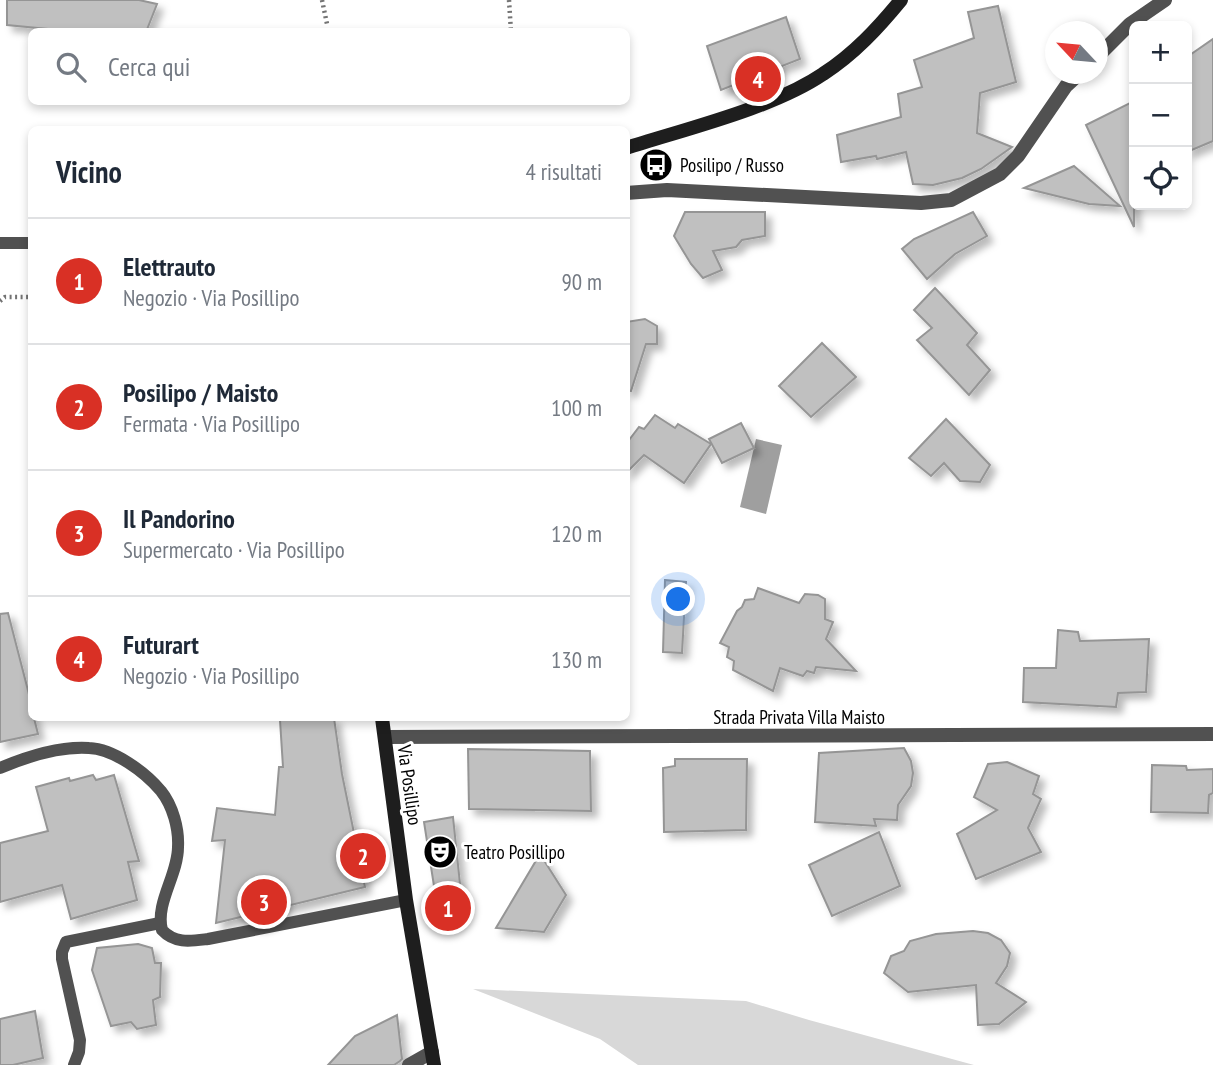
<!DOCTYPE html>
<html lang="it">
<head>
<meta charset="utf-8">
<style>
	:root { --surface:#fff; --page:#f6f6f7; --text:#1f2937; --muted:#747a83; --line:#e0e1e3; --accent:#d93025 }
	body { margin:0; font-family:"PT Sans Narrow",sans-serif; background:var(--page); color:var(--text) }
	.controls { position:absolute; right:21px; top:21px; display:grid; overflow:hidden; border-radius:10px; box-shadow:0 4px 10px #0003 }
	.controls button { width:63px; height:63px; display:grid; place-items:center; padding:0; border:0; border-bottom:2px solid var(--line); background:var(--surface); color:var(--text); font:35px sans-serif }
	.compass { position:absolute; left:1045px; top:21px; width:63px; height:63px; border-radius:50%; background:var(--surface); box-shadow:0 4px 10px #0003; rotate:296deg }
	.you { position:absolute; left:679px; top:600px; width:24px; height:24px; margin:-18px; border:5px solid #fff; border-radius:50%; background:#1a73e8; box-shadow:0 0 0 10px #1a73e833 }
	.badge { display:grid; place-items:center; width:46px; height:46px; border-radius:50%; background:var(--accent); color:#fff; font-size:23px; font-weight:700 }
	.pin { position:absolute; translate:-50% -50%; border:4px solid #fff; box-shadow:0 2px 7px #0006 }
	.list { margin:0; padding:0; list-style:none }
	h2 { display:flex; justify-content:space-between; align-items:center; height:91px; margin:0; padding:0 28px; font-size:30px }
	h2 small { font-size:23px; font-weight:400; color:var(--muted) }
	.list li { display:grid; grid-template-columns:46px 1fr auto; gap:21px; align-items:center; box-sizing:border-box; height:126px; padding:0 28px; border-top:2px solid var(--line) }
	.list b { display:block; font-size:26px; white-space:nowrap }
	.list p { margin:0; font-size:23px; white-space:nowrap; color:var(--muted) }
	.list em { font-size:23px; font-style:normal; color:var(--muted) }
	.icon { flex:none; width:38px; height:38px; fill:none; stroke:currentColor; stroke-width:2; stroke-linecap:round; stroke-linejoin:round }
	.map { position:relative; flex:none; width:1213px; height:1065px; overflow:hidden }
	.search { position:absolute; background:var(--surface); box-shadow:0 4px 10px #0003; left:28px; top:28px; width:602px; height:77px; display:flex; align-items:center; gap:18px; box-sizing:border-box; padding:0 24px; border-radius:10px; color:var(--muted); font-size:26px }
	.panel { position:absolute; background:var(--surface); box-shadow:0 4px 10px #0003; left:28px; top:126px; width:602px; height:595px; border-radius:10px }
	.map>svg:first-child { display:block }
</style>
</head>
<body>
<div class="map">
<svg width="1213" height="1065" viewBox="0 0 1213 1065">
	<defs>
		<filter id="shadow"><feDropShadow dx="6" dy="6" stdDeviation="3.5" flood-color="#0004"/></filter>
	</defs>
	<rect width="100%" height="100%" fill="#fff"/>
	<path fill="#d8d8d8" d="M 473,989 L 746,1001 L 809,1020 L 974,1065 L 638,1065 L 600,1039 Z"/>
	<path fill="#9f9f9f" d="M 756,439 L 782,445 L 766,514 L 740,507 Z"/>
	<g fill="#c0c0c0" stroke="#959595" stroke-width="2" filter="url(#shadow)">
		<path d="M 7,0 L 139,0 L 157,4 L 146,32 L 79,32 L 7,25 Z"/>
		<path d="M 998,6 L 1016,82 L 980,93 L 977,133 L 1012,147 L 981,169 L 962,178 L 933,185 L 913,184 L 906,152 L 877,159 L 876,156 L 841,162 L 837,135 L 901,117 L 898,94 L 922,87 L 914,60 L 974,38 L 968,12 Z"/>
		<path d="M 786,17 L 800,59 L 721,90 L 707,46 Z"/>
		<path d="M 1213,39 L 1213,141 L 1187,152 L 1187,57 Z"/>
		<path d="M 1134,101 L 1134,227 L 1086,125 Z"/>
		<path d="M 1074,166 L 1120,206 L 1089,204 L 1024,188 Z"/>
		<path d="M 685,212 L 765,212 L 765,236 L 742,240 L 736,247 L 713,251 L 722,270 L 703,278 L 691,264 L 674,236 Z"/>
		<path d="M 973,212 L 987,236 L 955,254 L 927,279 L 902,249 L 914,239 Z"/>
		<path d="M 935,288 L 977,333 L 967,345 L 990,370 L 969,395 L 917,340 L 932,328 L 914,310 Z"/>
		<path d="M 645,319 L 657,326 L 657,344 L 646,344 L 631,391 L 626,390 L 626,322 Z"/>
		<path d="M 822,343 L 856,377 L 811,417 L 779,386 Z"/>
		<path d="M 655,415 L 675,428 L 678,424 L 711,444 L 684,483 L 644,455 L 626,473 L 626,444 L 639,427 L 644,429 Z"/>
		<path d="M 946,419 L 990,465 L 980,482 L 960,481 L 944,463 L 931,476 L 909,458 Z"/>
		<path d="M 741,423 L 754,448 L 722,463 L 709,439 Z"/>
		<path d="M 665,580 L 686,582 L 682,653 L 663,652 Z"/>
		<path d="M 758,588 L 799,603 L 805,594 L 818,595 L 825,599 L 825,619 L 833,622 L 826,639 L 856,671 L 816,667 L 814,673 L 807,671 L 803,676 L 780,668 L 773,691 L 733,670 L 734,661 L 727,657 L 729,647 L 720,643 L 737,611 L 742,607 L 745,600 L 754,599 Z"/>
		<path d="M 8,613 L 32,706 L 32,718 L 34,718 L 38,734 L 0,742 L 0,614 Z"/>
		<path d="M 1058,630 L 1078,632 L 1080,641 L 1149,639 L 1146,692 L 1118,693 L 1116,707 L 1023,702 L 1024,668 L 1056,668 Z"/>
		<path d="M 293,718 L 334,718 L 342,774 L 365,887 L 216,923 L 225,840 L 212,841 L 217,808 L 275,815 L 279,767 L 283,767 L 280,720 Z"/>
		<path d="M 904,748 L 911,761 L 913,773 L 911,786 L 898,805 L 897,820 L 874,819 L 876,826 L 815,822 L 819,753 Z"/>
		<path d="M 468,749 L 590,751 L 591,811 L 469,809 Z"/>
		<path d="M 675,759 L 747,759 L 746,830 L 664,832 L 663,768 L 675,766 Z"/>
		<path d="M 1007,762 L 1039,776 L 1033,794 L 1041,799 L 1028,828 L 1041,852 L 976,879 L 957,834 L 997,810 L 974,797 L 988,764 Z"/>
		<path d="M 1152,765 L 1186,766 L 1187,770 L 1213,769 L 1213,793 L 1209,795 L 1208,813 L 1151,812 Z"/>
		<path d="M 93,775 L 96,780 L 114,775 L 139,861 L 128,862 L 137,900 L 71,919 L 62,885 L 0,902 L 0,843 L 48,831 L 36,787 L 69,778 L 70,781 Z"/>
		<path d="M 453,817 L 460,884 L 434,886 L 424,822 Z"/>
		<path d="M 879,832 L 900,886 L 832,916 L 809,865 Z"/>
		<path d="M 540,854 L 566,895 L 544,932 L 496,928 Z"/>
		<path d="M 973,931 L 988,933 L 1001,940 L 1010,953 L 1007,966 L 996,983 L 1026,1002 L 999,1024 L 978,1025 L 976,985 L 908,992 L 884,973 L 891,956 L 904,951 L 910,941 L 936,934 Z"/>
		<path d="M 138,944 L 152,948 L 155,963 L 161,963 L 160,997 L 153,1000 L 156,1025 L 137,1029 L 131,1022 L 111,1026 L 92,970 L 97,948 Z"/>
		<path d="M 35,1011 L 43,1058 L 13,1065 L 0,1065 L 0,1019 Z"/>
		<path d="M 397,1015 L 402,1059 L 400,1061 L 394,1065 L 328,1065 L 355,1036 Z"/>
	</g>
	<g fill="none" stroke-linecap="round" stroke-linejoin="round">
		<g stroke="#737373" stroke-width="4.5" stroke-dasharray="2 3.5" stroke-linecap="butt">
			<path d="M 322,0 L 327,24"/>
			<path d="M 509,0 L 511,32"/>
			<path d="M 0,301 L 5,297 L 32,297"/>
		</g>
		<g stroke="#515151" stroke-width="12">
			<path d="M 0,243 L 32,243"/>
			<path d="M 0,768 C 26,757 60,746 89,748 C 114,749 145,772 161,791 C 173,806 179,829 178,847 C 178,875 155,903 162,930 C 175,944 191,941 208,939 L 406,900"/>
			<path d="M 74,1065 L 79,1052 L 80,1040 L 62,959 L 62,952 L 66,942 L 160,923"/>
		</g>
		<g stroke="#515151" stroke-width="14">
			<path d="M 1098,56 L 1130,24 L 1165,0"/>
			<path d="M 626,193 L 667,190 L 921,203 L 951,200 L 1000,174 L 1018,156 L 1066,86 L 1079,74"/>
			<path d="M 385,737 L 1213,734"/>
			<path d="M 409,1065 L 432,1052"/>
		</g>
		<g stroke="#1e1e1e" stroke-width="14">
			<path d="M 626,148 C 685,129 773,108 823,74 C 854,54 878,28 901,0"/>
			<path d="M 382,718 L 406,900 L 434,1065"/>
		</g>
	</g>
	<defs>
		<symbol id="bus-disc" viewBox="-11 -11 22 22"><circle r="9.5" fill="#000" stroke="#fff"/><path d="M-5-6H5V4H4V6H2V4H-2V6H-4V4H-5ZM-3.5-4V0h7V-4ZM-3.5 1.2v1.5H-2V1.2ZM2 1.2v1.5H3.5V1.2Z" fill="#fff"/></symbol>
		<symbol id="theatre-disc" viewBox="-11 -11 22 22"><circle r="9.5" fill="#000" stroke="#fff"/><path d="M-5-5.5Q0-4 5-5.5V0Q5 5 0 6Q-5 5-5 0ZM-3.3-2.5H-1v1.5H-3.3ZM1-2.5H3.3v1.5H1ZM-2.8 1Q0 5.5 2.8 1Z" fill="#fff"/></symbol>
	</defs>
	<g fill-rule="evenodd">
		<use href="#bus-disc" x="637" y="146" width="38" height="38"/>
		<use href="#theatre-disc" x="421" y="833" width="38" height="38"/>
	</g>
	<g text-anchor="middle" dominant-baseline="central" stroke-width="6" stroke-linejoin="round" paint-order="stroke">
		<g font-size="19" fill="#000" stroke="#fff" text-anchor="start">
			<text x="680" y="165">Posilipo / Russo</text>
			<text x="464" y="852">Teatro Posillipo</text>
		</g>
		<g font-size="19" fill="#000" stroke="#fff">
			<text x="799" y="717">Strada Privata Villa Maisto</text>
			<text transform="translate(410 785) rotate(82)">Via Posillipo</text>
		</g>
	</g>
</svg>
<div class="controls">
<button>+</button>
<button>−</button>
<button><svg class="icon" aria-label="locate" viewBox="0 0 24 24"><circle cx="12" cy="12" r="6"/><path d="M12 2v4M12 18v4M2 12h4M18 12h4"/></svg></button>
</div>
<svg class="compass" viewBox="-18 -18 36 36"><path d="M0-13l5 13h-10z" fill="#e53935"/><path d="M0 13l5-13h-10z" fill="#747a83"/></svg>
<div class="you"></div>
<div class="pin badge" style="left:448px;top:908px">1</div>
<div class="pin badge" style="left:363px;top:856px">2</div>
<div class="pin badge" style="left:264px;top:902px">3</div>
<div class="pin badge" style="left:758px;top:79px">4</div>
<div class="search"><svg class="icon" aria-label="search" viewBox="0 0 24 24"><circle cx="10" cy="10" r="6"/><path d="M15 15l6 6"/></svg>Cerca qui</div>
<section class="panel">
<h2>Vicino<small>4 risultati</small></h2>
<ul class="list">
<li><span class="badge">1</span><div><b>Elettrauto</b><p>Negozio · Via Posillipo</p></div><em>90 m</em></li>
<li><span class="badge">2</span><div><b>Posilipo / Maisto</b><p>Fermata · Via Posillipo</p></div><em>100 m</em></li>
<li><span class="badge">3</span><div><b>Il Pandorino</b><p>Supermercato · Via Posillipo</p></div><em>120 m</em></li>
<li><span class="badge">4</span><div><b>Futurart</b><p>Negozio · Via Posillipo</p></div><em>130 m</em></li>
</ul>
</section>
</div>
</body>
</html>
